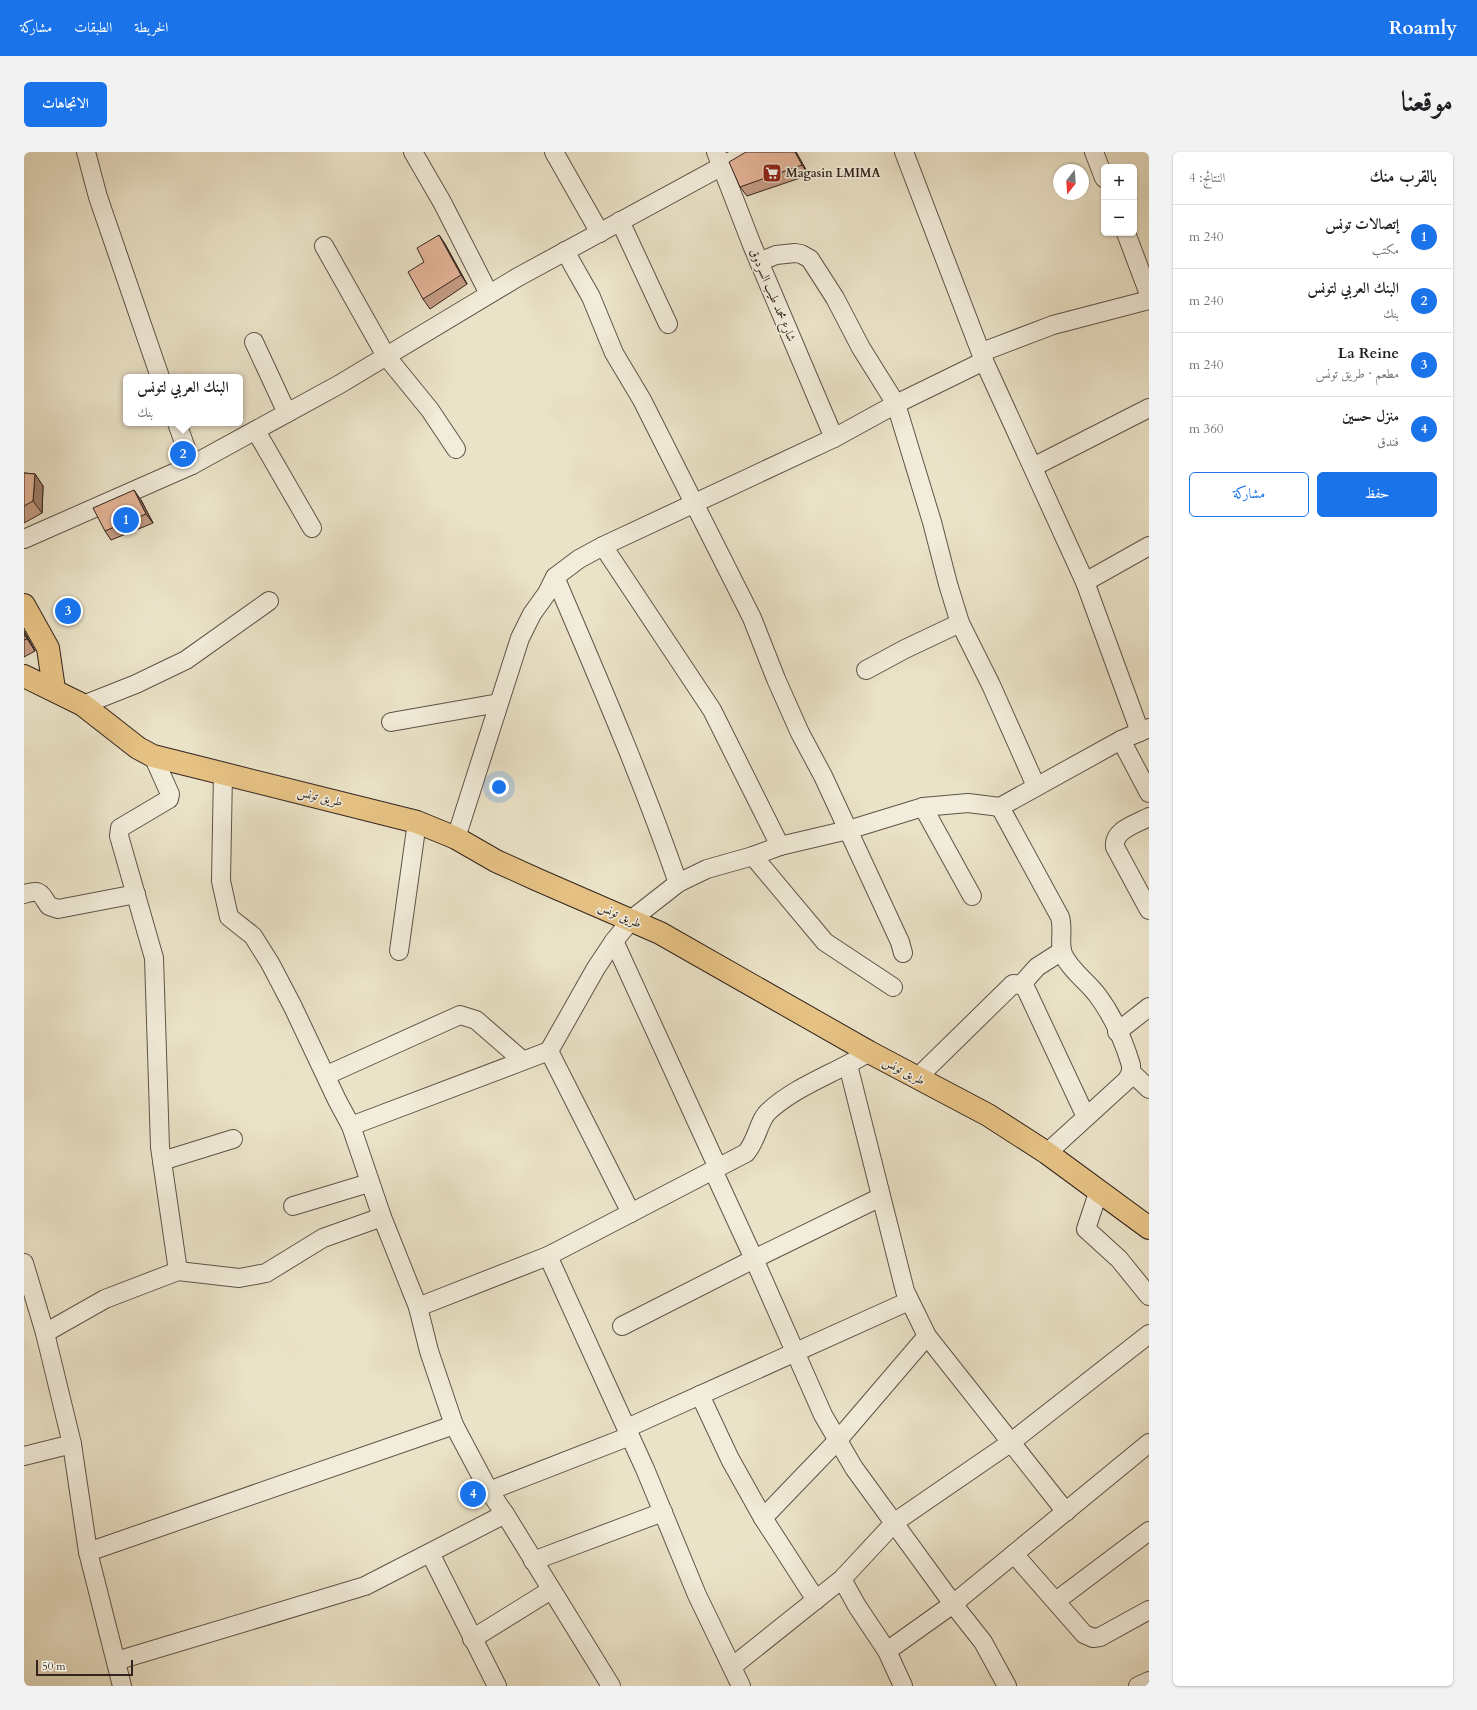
<!DOCTYPE html>
<html lang="ar">
<head>
<meta charset="utf-8">
<style>
	:root { --surface:#fff; --page:#f2f2f2; --text:#202124; --muted:#757577; --line:#e0e0e0; --accent:#1a73e8 }
	body { margin:0; font-family:Cardo,Amiri,serif; background:var(--page); color:var(--text); direction:rtl }
	.controls { position:absolute; right:12px; top:12px; display:grid; overflow:hidden; border-radius:6px; box-shadow:0 1px 3px #0004 }
	.controls button { width:36px; height:36px; display:grid; place-items:center; padding:0; border:0; border-bottom:1px solid var(--line); background:var(--surface); color:var(--text); font:20px sans-serif }
	.compass { position:absolute; left:1029px; top:12px; width:36px; height:36px; border-radius:50%; background:var(--surface); box-shadow:0 1px 3px #0004; rotate:197deg }
	.scale { position:absolute; left:12px; bottom:10px; width:97px; box-sizing:border-box; padding-left:4px; border:2px solid #32231e; border-top:0; font-size:11px; line-height:14px; white-space:nowrap; color:#32231e; -webkit-text-stroke:3px #f2eddb; paint-order:stroke }
	.you { position:absolute; left:475px; top:635px; width:14px; height:14px; margin:-10px; border:3px solid #fff; border-radius:50%; background:#1a73e8; box-shadow:0 0 0 6px #1a73e833 }
	.badge { display:grid; place-items:center; width:26px; height:26px; border-radius:50%; background:var(--accent); color:#fff; font-size:13px; font-weight:700 }
	.pin { position:absolute; translate:-50% -50%; border:2px solid #fff; box-shadow:0 1px 4px #0006 }
	.popup { position:absolute; left:99px; top:222px; width:120px; height:52px; box-sizing:border-box; display:grid; place-content:center; border-radius:6px; background:var(--surface); filter:drop-shadow(0 1px 3px #0005); font-size:13px; white-space:nowrap; color:var(--muted) }
	.popup b { font-size:15px; color:var(--text) }
	.popup::after { content:''; position:absolute; left:50%; top:100%; margin-left:-8px; border:8px solid transparent; border-top-color:var(--surface) }
	.list { margin:0; padding:0; list-style:none }
	h2 { display:flex; justify-content:space-between; align-items:center; height:52px; margin:0; padding:0 16px; font-size:17px }
	h2 small { font-size:13px; font-weight:400; color:var(--muted) }
	.list li { display:grid; grid-template-columns:26px 1fr auto; gap:12px; align-items:center; box-sizing:border-box; height:64px; padding:0 16px; border-top:1px solid var(--line) }
	.list b { display:block; font-size:15px; white-space:nowrap }
	.list p { margin:0; font-size:13px; white-space:nowrap; color:var(--muted) }
	.list em { font-size:13px; font-style:normal; color:var(--muted) }
	.actions { display:flex; gap:8px; padding:12px 16px }
	.actions a { flex:1; padding:9px 0; border:1px solid var(--accent); border-radius:6px; text-align:center; font-size:14px; color:var(--accent) }
	.actions .main { background:var(--accent); color:#fff }
	.map { position:relative; flex:none; width:1125px; height:1534px; overflow:hidden; direction:ltr; border-radius:6px }
	header { display:flex; align-items:center; gap:24px; box-sizing:border-box; height:56px; padding:0 20px; background:var(--accent); color:#fff }
	header strong { font-size:19px }
	nav { display:flex; gap:22px; margin-inline-start:auto; font-size:14px }
	.intro { display:flex; align-items:center; justify-content:space-between; box-sizing:border-box; height:96px; padding:0 24px }
	h1 { margin:0; font-size:28px }
	.button { padding:10px 18px; border-radius:6px; background:var(--accent); color:#fff; font-size:14px; font-weight:700 }
	main { display:flex; gap:24px; padding:0 24px }
	aside { flex:1; background:var(--surface); border-radius:6px; box-shadow:0 1px 3px #0004 }
	.map>svg:first-child { display:block }
</style>
</head>
<body>
<header>
<strong>Roamly</strong>
<nav><a>الخريطة</a><a>الطبقات</a><a>مشاركة</a></nav>
</header>
<div class="intro"><h1>موقعنا</h1><a class="button">الاتجاهات</a></div>
<main>
<aside>
<h2>بالقرب منك<small>النتائج: 4</small></h2>
<ul class="list">
<li><span class="badge">1</span><div><b>إتصالات تونس</b><p>مكتب</p></div><em>240 m</em></li>
<li><span class="badge">2</span><div><b>البنك العربي لتونس</b><p>بنك</p></div><em>240 m</em></li>
<li><span class="badge">3</span><div><b>La Reine</b><p>مطعم · طريق تونس</p></div><em>240 m</em></li>
<li><span class="badge">4</span><div><b>منزل حسين</b><p>فندق</p></div><em>360 m</em></li>
</ul>
<div class="actions"><a class="main">حفظ</a><a>مشاركة</a></div>
</aside>
<div class="map">
<svg width="1125" height="1534" viewBox="0 0 1125 1534">
	<rect width="100%" height="100%" fill="#ebe3c8"/>
	<filter id="stains"><feTurbulence type="fractalNoise" baseFrequency=".005" numOctaves="4"/><feColorMatrix values="0 0 0 0 .2 0 0 0 0 .09 0 0 0 0 .02 0 0 0 .5 -.17"/></filter>
	<radialGradient id="worn" r=".72"><stop offset=".6" stop-color="#630" stop-opacity="0"/><stop offset="1" stop-color="#630" stop-opacity=".3"/></radialGradient>
	<g fill="none" stroke-linecap="round" stroke-linejoin="round">
		<defs>
			<g id="minor">
				<path d="M 62,0 L 74,45 L 136,225"/>
				<path d="M 389,0 L 418,50 L 465,142"/>
				<path d="M 530,0 L 576,81"/>
				<path d="M 692,0 L 728,93 L 810,286"/>
				<path d="M 880,0 L 960,209 L 1061,430 L 1116,580"/>
				<path d="M 1070,0 L 1080,26"/>
				<path d="M 596,69 L 644,172"/>
				<path d="M 1102,81 L 1125,142"/>
				<path d="M 300,94 L 362,204 L 406,258 L 432,297"/>
				<path d="M 541,99 L 567,145 L 590,201 L 618,248 L 728,466 L 752,527 L 776,581 L 799,624 L 876,790 L 879,801"/>
				<path d="M 735,110 L 752,103 L 771,101 L 777,102 L 786,107 L 811,146 L 837,196 L 872,252 L 908,370 L 924,432 L 936,471 L 967,533 L 1012,634"/>
				<path d="M 230,190 L 263,261"/>
				<path d="M 958,200 L 1029,173 L 1125,148"/>
				<path d="M 153,271 L 168,313"/>
				<path d="M 232,279 L 288,376"/>
				<path d="M 1009,315 L 1125,256"/>
				<path d="M 0,387 L 168,313 L 316,232 L 494,125 L 724,0"/>
				<path d="M 579,394 L 688,558 L 756,694"/>
				<path d="M 531,425 C 574,526 618,627 654,731"/>
				<path d="M 1061,430 L 1125,394"/>
				<path d="M 842,518 L 881,497 L 936,471"/>
				<path d="M 59,553 L 112,532 L 162,508 L 245,449"/>
				<path d="M 367,570 L 475,551"/>
				<path d="M 1097,588 L 1125,641"/>
				<path d="M 199,621 L 197,729 L 205,765 L 229,784 L 246,811 L 269,855 L 313,948 L 327,974 L 358,1065 L 394,1155 L 405,1199 L 430,1273 L 465,1339 L 481,1362 L 587,1534"/>
				<path d="M 899,655 L 948,744"/>
				<path d="M 976,655 L 1036,765 C 1040,778 1034,793 1040,804 C 1048,820 1064,830 1074,844 C 1089,864 1100,890 1107,913 L 1107,920 L 1103,928 L 1023,1001"/>
				<path d="M 1125,665 C 1112,672 1089,678 1091,695 L 1125,758"/>
				<path d="M 432,686 L 496,486 L 508,462 L 523,441 L 531,425 L 555,407 L 579,394 L 810,286 L 872,252 L 960,209"/>
				<path d="M 729,704 L 801,790 L 869,835"/>
				<path d="M 0,742 C 17,737 16,741 25,754 L 34,757 L 112,742"/>
				<path d="M 590,789 L 694,1016"/>
				<path d="M 375,799 L 393,670"/>
				<path d="M 997,833 L 1013,815 L 1038,799"/>
				<path d="M 1093,880 L 1125,855"/>
				<path d="M 525,899 L 607,1061"/>
				<path d="M 824,913 L 881,1139 L 903,1184 L 1042,1360"/>
				<path d="M 1107,920 L 1125,937"/>
				<path d="M 303,923 L 436,863 L 452,868 L 498,908"/>
				<path d="M 893,926 L 989,832 L 997,833 L 1002,837 L 1062,965"/>
				<path d="M 327,974 L 525,899 L 572,816 L 590,789 L 608,767 L 654,731 L 683,717 L 729,704 L 756,694 L 824,678 L 899,655 L 944,651 L 976,655 L 1097,588 L 1125,576"/>
				<path d="M 138,1009 L 209,987"/>
				<path d="M 689,1018 L 730,1107 L 799,1263 L 830,1316 L 929,1452 L 959,1490 L 983,1534"/>
				<path d="M 1075,1038 L 1062,1077 L 1095,1107 L 1125,1144"/>
				<path d="M 269,1054 L 345,1031"/>
				<path d="M 524,1104 L 621,1317 L 673,1443 L 717,1534"/>
				<path d="M 0,1111 L 21,1181 L 48,1292 L 64,1400 L 98,1534"/>
				<path d="M 154,1119 L 215,1126 L 242,1121 L 299,1086 L 358,1065"/>
				<path d="M 394,1155 L 524,1104 L 722,1001 C 733,989 735,967 745,959 C 773,933 813,921 845,900"/>
				<path d="M 598,1174 L 730,1107 L 857,1045"/>
				<path d="M 21,1181 L 81,1147 L 154,1119 L 136,995 L 130,806 L 95,684 L 96,676 L 145,647 L 146,642 L 129,604"/>
				<path d="M 676,1243 L 706,1307 L 739,1366 L 792,1448"/>
				<path d="M 603,1276 L 885,1149"/>
				<path d="M 0,1304 L 48,1292"/>
				<path d="M 465,1339 L 606,1284"/>
				<path d="M 739,1366 L 814,1288 L 903,1184"/>
				<path d="M 64,1400 L 430,1273"/>
				<path d="M 406,1401 L 473,1534"/>
				<path d="M 990,1402 L 1060,1482 L 1069,1486 L 1076,1485 L 1125,1458"/>
				<path d="M 509,1409 L 639,1360"/>
				<path d="M 818,1427 L 833,1454 L 863,1499 L 929,1452 L 1125,1291"/>
				<path d="M 1032,1449 L 1125,1379"/>
				<path d="M 448,1487 L 527,1438"/>
				<path d="M 863,1499 L 879,1534"/>
				<path d="M 92,1509 L 341,1434 L 481,1362"/>
				<path d="M 709,1514 L 818,1427 L 871,1370 L 986,1291 L 1125,1182"/>
				<path d="M 1114,1534 L 1125,1529"/>
			</g>
			<g id="major">
				<path d="M 0,453 L 24,496 L 30,537"/>
				<path d="M 0,524 L 59,553 L 114,596 L 129,604 L 393,670 L 432,686 L 472,709 L 514,728 L 636,781 L 845,900 L 964,963 L 1023,1001 L 1125,1076"/>
			</g>
		</defs>
		<use href="#minor" stroke="#605348" stroke-width="20"/>
		<use href="#major" stroke="#32231e" stroke-width="24"/>
		<use href="#minor" stroke="#f2eddb" stroke-width="18"/>
		<use href="#major" stroke="#e6c284" stroke-width="22"/>
	</g>
	<g fill="#c59c84" stroke="#32231e">
		<path d="M 722,0 L 772,0 L 785,23 L 723,44 L 716,35 Z"/>
		<path d="M 415,83 L 421,92 L 443,132 L 406,157 L 399,147 Z"/>
		<path d="M 0,321 L 11,322 L 19,334 L 18,361 L 0,371 Z"/>
		<path d="M 117,348 L 129,371 L 87,388 L 81,379 Z"/>
		<path d="M 0,479 L 11,499 L 0,505 Z"/>
	</g>
	<g fill="#a07f6b" stroke="#32231e">
		<path d="M 771,0 L 772,0 L 785,23 L 778,13 Z"/>
		<path d="M 415,83 L 421,92 L 443,132 L 437,123 Z"/>
		<path d="M 11,322 L 19,334 L 18,361 L 9,349 Z"/>
		<path d="M 110,338 L 117,348 L 129,371 L 122,362 Z"/>
		<path d="M 0,479 L 11,499 L 0,482 Z"/>
	</g>
	<g fill="#e5b599" stroke="#32231e">
		<path d="M 722,0 L 771,0 L 778,13 L 716,35 L 705,10 Z"/>
		<path d="M 415,83 L 437,123 L 399,147 L 384,120 L 400,110 L 393,96 Z"/>
		<path d="M 0,321 L 11,322 L 9,349 L 0,354 Z"/>
		<path d="M 110,338 L 122,362 L 81,379 L 69,356 Z"/>
		<path d="M 0,482 L 3,487 L 0,488 Z"/>
	</g>
	<defs>
		<symbol id="supermarket-square" viewBox="-11 -11 22 22"><rect x="-9" y="-9" width="18" height="18" rx="4" fill="#8f2418" stroke="#f2eddb"/><path d="M-6-5.5h2.5l.6 2H6L4.5 2H-2.5L-4.4-4H-6ZM-1.5 3.2a1.3 1.3 0 1 0 .1 0ZM3 3.2a1.3 1.3 0 1 0 .1 0Z" fill="#fff"/></symbol>
	</defs>
	<g fill-rule="evenodd">
		<use href="#supermarket-square" x="737" y="10" width="22" height="22"/>
	</g>
	<g text-anchor="middle" dominant-baseline="central" stroke-width="3.5" stroke-linejoin="round" paint-order="stroke">
		<g font-size="12" font-weight="bold" fill="#32231e" stroke="#f2eddb" text-anchor="start">
			<text x="762" y="21">Magasin LMIMA</text>
		</g>
		<g font-size="12" fill="#32231e" stroke="#f2eddb">
			<text transform="translate(749 143) rotate(67)">شارع محمد طيب السردوق</text>
			<text transform="translate(296 645) rotate(14)">طريق تونس</text>
			<text transform="translate(596 763) rotate(24)">طريق تونس</text>
			<text transform="translate(880 919) rotate(28)">طريق تونس</text>
		</g>
	</g>
	<rect width="100%" height="100%" filter="url(#stains)"/>
	<rect width="100%" height="100%" fill="url(#worn)"/>
</svg>
<div class="controls">
<button>+</button>
<button>−</button>
</div>
<svg class="compass" viewBox="-18 -18 36 36"><path d="M0-13l5 13h-10z" fill="#e53935"/><path d="M0 13l5-13h-10z" fill="#757577"/></svg>
<div class="scale">50 m</div>
<div class="you"></div>
<div class="pin badge" style="left:102px;top:368px">1</div>
<div class="pin badge" style="left:159px;top:302px">2</div>
<div class="popup"><b>البنك العربي لتونس</b>بنك</div>
<div class="pin badge" style="left:44px;top:459px">3</div>
<div class="pin badge" style="left:449px;top:1342px">4</div>
</div>
</main>
</body>
</html>
